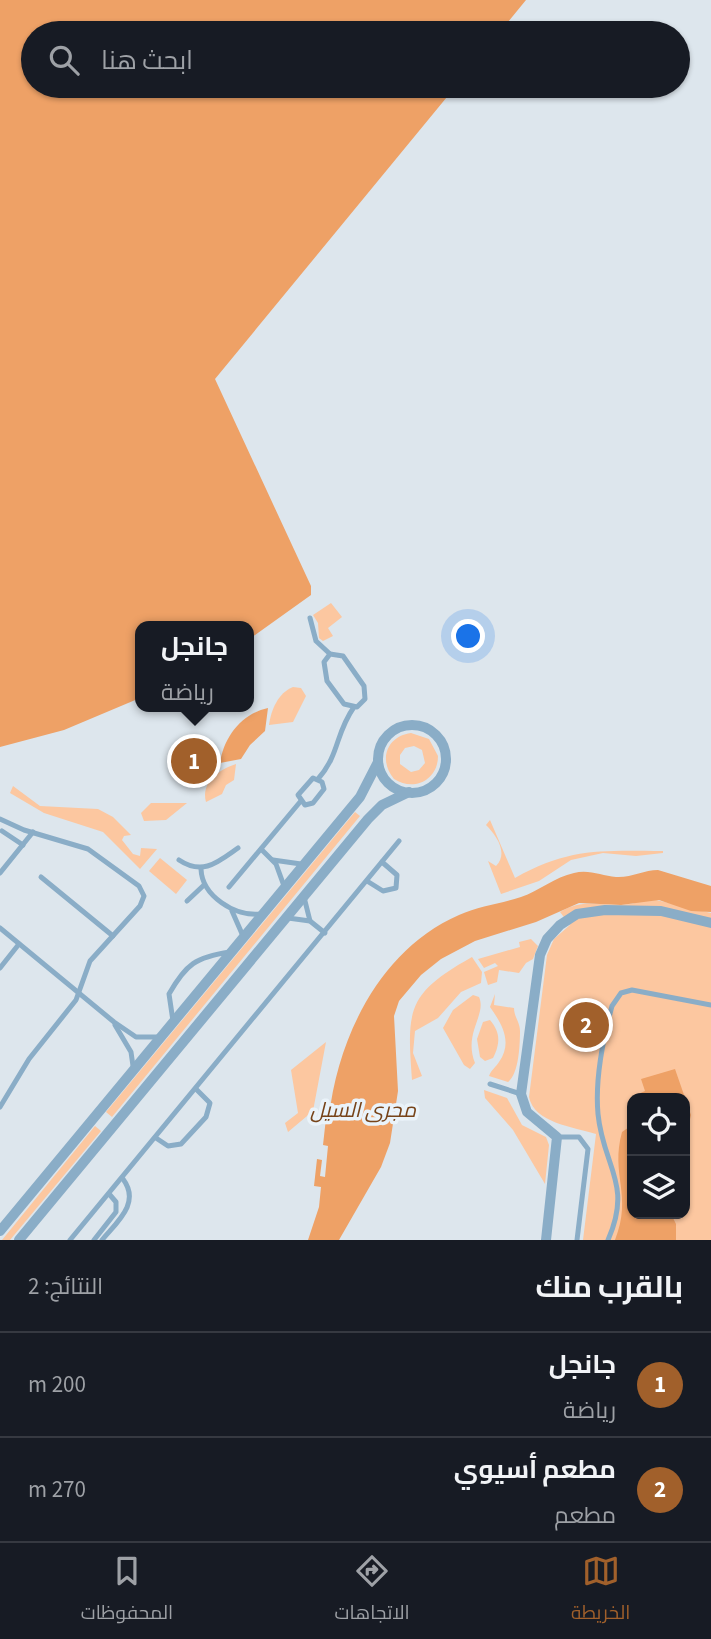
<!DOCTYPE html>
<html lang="ar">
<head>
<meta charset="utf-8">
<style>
	:root { --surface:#171b24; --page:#242831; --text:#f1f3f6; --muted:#9ea1a6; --line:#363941; --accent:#a1602b }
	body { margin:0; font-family:"Source Sans 3",Cairo,sans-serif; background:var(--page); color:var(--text); direction:rtl }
	.controls { position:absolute; right:21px; bottom:21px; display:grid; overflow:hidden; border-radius:14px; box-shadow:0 2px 5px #0004 }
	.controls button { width:63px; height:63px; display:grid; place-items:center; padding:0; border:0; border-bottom:2px solid var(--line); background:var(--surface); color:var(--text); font:35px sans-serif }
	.you { position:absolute; left:469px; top:637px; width:24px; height:24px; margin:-18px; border:5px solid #fff; border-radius:50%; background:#1a73e8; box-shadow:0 0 0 10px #1a73e833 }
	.badge { display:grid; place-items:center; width:46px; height:46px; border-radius:50%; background:var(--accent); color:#fff; font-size:23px; font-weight:700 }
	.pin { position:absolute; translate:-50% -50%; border:4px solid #fff; box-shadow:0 2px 7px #0006 }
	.popup { position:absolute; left:135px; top:621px; width:119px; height:91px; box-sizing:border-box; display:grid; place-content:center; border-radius:14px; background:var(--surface); filter:drop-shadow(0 2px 5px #0005); font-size:23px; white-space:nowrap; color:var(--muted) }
	.popup b { font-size:26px; color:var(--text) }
	.popup::after { content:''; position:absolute; left:50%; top:100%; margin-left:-14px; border:14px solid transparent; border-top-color:var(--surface) }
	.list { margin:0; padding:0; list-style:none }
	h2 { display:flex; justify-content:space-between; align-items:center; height:91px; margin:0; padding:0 28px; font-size:30px }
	h2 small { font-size:23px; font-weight:400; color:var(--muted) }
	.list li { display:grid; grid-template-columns:46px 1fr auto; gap:21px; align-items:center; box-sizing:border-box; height:105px; padding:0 28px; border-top:2px solid var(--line) }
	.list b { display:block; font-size:26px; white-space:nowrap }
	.list p { margin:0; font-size:23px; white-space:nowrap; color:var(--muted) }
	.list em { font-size:23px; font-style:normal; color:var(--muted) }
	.icon { flex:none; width:38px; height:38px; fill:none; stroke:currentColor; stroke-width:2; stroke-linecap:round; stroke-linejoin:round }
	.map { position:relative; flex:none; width:711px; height:1240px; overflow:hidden; direction:ltr }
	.search { position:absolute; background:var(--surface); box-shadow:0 2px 5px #0004; left:21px; right:21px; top:21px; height:77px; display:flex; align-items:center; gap:18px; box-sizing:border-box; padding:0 24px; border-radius:38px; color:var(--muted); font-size:26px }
	.sheet { height:301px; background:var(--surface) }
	nav { display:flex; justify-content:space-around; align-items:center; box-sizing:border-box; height:98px; border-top:2px solid var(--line); background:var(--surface); font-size:19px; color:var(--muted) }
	nav a { display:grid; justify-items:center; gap:4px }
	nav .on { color:var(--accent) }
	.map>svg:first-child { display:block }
</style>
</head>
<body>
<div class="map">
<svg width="711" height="1240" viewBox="0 0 711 1240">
	<rect width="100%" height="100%" fill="#dde6ed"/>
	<g fill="#fcc7a0" fill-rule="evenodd">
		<path d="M 331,603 L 342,617 L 328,628 L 333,636 L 323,641 L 319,638 L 318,623 L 313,615 Z"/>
		<path d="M 293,687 L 301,688 L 306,696 L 293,722 L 269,725 C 271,710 278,693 293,687 Z"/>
		<path d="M 411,733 L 429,739 L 438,756 C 438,780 414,792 394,779 C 378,760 387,736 411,733 ZM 414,746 L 422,750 L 425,763 L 419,770 L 411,772 L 400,764 L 400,755 L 405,748 Z"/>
		<path d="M 236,764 L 234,780 L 226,785 L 222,794 L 206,802 C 201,782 218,770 236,764 Z"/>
		<path d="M 13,786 L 40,806 L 98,809 L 113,817 L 131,835 L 124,836 L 122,840 L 133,854 L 140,856 L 141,848 L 157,849 L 140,869 L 103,832 L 44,813 L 10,793 Z"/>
		<path d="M 151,803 L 187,803 L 166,820 L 144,821 L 141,813 Z"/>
		<path d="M 355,812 L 360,816 L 112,1117 L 106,1112 Z"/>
		<path d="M 490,820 L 515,878 C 570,847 603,851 663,851 L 663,853 L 636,856 L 603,853 L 571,860 L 539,881 L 501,894 L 488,861 L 496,866 C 509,853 496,835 486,825 Z"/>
		<path d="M 160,858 L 187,880 L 176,894 L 149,871 Z"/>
		<path d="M 652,899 L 711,913 L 711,1240 L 583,1240 L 596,1134 C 574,1127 534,1123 529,1097 L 547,955 L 554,939 L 570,925 L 560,912 C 585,897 604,908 630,904 C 638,903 644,899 652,899 ZM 632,1098 L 685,1098 L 685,1214 L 632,1214 Z"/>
		<path d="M 531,939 L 538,946 L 533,959 L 526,963 L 519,973 L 499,970 L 497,982 L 488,985 L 484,972 L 498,966 L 495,963 L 484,968 L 478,959 L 520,947 L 519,942 Z"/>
		<path d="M 472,957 L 482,972 L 481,983 L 461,992 L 438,1018 L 415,1031 L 413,1053 L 422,1076 L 412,1080 C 407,1010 406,994 472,957 Z"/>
		<path d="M 495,994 L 494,1005 L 514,1008 C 514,1017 520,1022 520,1031 C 520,1044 519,1074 508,1082 L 489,1076 C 491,1070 496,1067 499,1062 C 513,1042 502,1024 490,1007 Z"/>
		<path d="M 473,995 L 479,997 C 487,1015 463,1033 475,1063 L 470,1069 L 464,1065 L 443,1028 L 453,1010 Z"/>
		<path d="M 490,1020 C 501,1033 500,1044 493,1058 L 485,1061 L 480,1057 L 477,1039 L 483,1022 Z"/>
		<path d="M 326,1042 L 313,1111 L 288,1132 L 285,1123 L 298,1113 L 291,1070 Z"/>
		<path d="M 484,1090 L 507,1098 L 522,1125 L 546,1137 L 549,1145 L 545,1184 L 513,1130 L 485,1098 Z"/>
		<path d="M 95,1126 L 101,1131 L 10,1240 L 2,1240 Z"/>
	</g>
	<g fill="#eea166">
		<path d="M 0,0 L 526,0 L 499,33 L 33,33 L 33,86 L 456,86 L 215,379 L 311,586 L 311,595 L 248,640 L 248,626 L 140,626 L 140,698 L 64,730 L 0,747 Z"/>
		<path d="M 268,708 L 265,731 L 250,745 L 241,759 L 220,763 C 224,737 241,714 268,708 Z"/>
		<path d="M 658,870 L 711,886 L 711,912 L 691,911 L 659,900 L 621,905 L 579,903 L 536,922 L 475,941 L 441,959 L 421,975 L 399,1001 L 394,1016 L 398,1091 L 390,1143 L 381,1167 L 339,1240 L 308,1240 L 319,1207 L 321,1187 L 314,1186 L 317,1159 L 322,1160 L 320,1176 L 325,1177 L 328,1146 L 323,1145 L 326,1118 L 329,1117 C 338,1036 381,949 459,915 C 479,906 500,904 521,897 C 539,891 555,877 574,873 C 589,869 602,876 616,877 C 631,878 644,870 658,870 Z"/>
		<path d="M 675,1069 L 691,1115 L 685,1140 L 685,1098 L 637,1098 L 636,1095 L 645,1091 L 641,1079 Z"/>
		<path d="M 632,1125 L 632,1214 L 671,1214 L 676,1224 L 676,1240 L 615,1240 C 633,1195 610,1175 622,1132 Z"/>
	</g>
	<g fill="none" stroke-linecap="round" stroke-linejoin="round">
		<g stroke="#8aadc7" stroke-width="5">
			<path d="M 310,618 L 316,641 L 330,654"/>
			<path d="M 330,654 L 343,656 L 364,686 L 365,699 L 357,707 L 344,704 L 327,681 L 324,662 Z"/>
			<path d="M 313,778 L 322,782 L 324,789 L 313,803 L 305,805 L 298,795 Z"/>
			<path d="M 318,779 C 340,754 335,734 354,707"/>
			<path d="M 0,819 L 24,830 L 88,849 L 139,886 L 144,896 L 140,906 L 90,961 L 76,1000 L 29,1059 L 0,1107"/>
			<path d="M 2,831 L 23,845"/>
			<path d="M 261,849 L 276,864 L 284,886"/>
			<path d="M 179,860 C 203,876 218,862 238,848"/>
			<path d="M 273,860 L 301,864"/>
			<path d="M 201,869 C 202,896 235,917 261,914"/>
			<path d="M 0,873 L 33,832"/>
			<path d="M 41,877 L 113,936"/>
			<path d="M 367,881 L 383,891 L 396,888 L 397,875 L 382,862"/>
			<path d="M 229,887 L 300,802"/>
			<path d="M 304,897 L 310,921"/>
			<path d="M 187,901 L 204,885"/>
			<path d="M 232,911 L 243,936"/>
			<path d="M 288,918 L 310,921 L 325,933"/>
			<path d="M 0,928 L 114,1022 L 136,1037 L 157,1037"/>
			<path d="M 0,968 L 19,944"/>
			<path d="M 173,1021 L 169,994 C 186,964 196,957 230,952"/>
			<path d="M 115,1025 L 131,1052 L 133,1066"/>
			<path d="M 490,1084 L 521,1094"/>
			<path d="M 557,1137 L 579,1137 L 588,1149 L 577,1240"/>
			<path d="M 156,1138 L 168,1146 L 181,1144 L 206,1117 L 210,1103 L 196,1089"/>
			<path d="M 70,1240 L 399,841"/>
			<path d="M 94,1240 L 116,1212 L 116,1202 L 110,1195"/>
			<path d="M 102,1240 C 117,1222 141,1203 123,1179"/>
			<path d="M 608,1240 C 633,1183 603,1167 598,1114 C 595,1081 603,1039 612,1006 L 621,993 L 632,990 L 711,1005"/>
		</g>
		<g stroke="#8aadc7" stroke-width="10">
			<circle cx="412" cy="759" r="34"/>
			<path d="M 0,1231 L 360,797 L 378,762"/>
			<path d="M 19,1240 L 368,819 L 382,805 L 409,792"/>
			<path d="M 546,1240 L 557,1137 L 527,1112 L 521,1094 L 540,955 L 547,939 L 560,925 L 577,914 L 605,910 L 661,911 L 711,923"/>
		</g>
	</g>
	<g text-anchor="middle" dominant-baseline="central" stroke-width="7" stroke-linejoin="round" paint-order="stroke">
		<g font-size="21" font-style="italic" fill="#77441a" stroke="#eaf3fa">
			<text x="363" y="1110">مجرى السيل</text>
		</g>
	</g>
</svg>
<div class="controls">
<button><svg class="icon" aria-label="locate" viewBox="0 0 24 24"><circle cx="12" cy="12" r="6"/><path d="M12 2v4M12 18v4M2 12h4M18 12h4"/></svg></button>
<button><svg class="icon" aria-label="layers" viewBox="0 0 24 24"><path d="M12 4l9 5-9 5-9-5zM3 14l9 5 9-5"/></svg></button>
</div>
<div class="you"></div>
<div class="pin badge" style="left:194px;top:761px">1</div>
<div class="popup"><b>جانجل</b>رياضة</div>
<div class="pin badge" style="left:586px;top:1025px">2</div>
<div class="search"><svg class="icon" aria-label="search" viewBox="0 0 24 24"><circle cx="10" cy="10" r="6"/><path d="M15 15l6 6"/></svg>ابحث هنا</div>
</div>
<section class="sheet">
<h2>بالقرب منك<small>النتائج: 2</small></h2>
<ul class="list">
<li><span class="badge">1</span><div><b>جانجل</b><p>رياضة</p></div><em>200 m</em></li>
<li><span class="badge">2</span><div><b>مطعم أسيوي</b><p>مطعم</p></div><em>270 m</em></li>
</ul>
</section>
<nav>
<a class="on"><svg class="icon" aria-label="map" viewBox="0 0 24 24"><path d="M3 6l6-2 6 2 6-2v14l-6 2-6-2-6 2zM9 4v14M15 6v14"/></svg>الخريطة</a>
<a><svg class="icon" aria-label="directions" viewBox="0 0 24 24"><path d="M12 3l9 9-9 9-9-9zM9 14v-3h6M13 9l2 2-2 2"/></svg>الاتجاهات</a>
<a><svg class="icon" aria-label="saved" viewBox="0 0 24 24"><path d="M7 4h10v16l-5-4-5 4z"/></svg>المحفوظات</a>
</nav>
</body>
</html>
